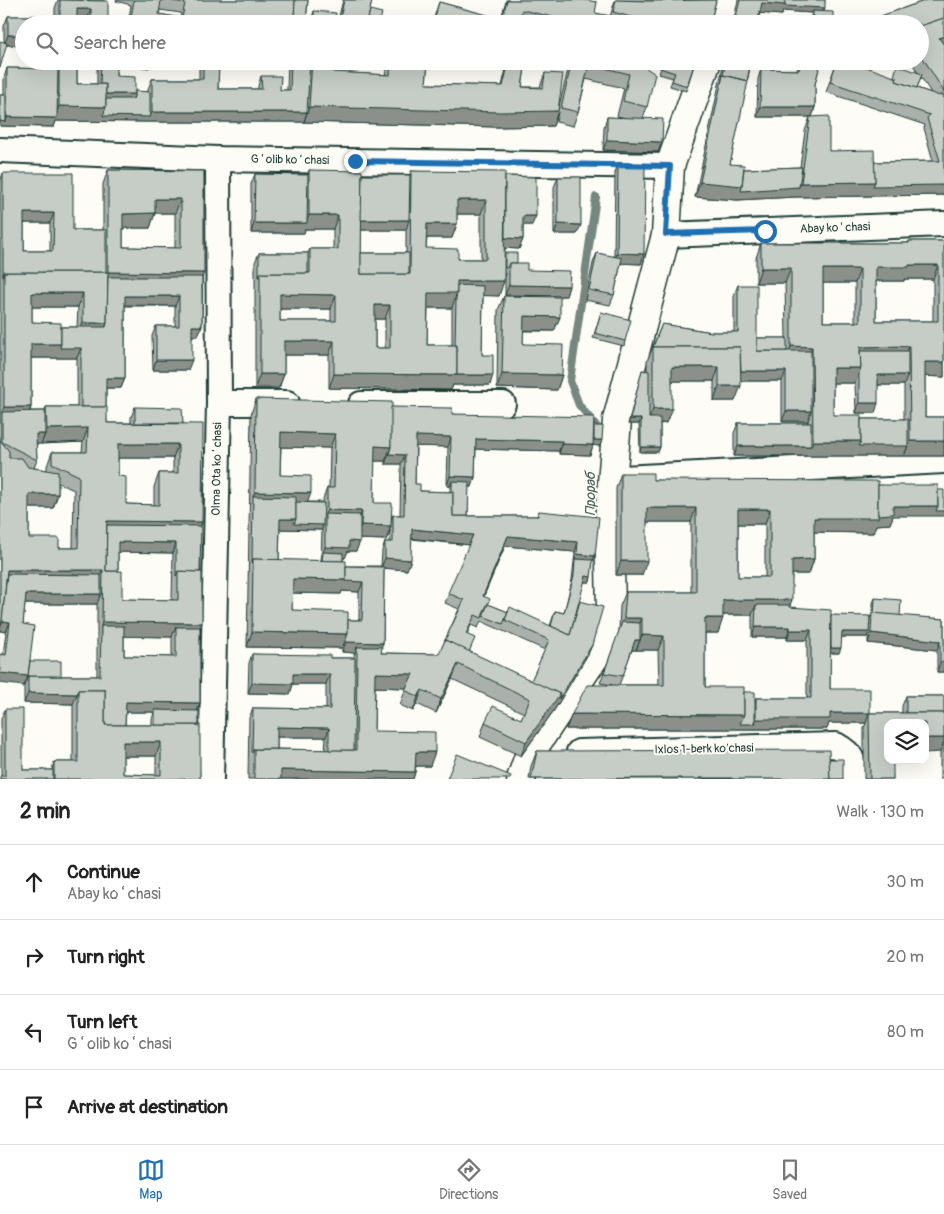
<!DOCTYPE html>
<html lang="en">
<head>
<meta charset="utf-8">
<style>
	:root { --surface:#fff; --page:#f2f2f2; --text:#222; --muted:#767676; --line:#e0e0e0; --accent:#1f6fb2 }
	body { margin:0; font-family:Pangolin,sans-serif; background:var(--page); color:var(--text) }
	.controls { position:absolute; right:15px; bottom:15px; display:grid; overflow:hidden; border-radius:10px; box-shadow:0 5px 20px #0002 }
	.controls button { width:45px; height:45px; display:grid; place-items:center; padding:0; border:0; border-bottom:1px solid var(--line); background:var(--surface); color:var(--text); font:25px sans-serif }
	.stop { position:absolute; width:15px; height:15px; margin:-11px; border:4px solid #1f6fb2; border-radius:50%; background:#fff }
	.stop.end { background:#1f6fb2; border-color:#fff; box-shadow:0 1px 5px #0008 }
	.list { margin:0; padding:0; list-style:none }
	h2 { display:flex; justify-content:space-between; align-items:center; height:65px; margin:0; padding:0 20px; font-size:21px }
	h2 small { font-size:16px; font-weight:400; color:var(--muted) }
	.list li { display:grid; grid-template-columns:32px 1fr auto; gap:15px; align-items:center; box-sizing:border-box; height:75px; padding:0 20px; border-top:1px solid var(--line) }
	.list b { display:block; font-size:19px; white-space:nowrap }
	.list p { margin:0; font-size:16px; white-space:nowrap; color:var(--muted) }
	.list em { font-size:16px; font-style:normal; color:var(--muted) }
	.icon { flex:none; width:28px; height:28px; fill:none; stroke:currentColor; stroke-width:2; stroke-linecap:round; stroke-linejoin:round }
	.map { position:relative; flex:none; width:944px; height:779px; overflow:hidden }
	.search { position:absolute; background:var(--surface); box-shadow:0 5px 20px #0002; left:15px; right:15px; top:15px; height:55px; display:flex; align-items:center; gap:12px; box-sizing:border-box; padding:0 18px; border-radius:28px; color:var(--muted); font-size:19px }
	.sheet { height:365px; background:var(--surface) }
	nav { display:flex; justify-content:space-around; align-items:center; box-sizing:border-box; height:70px; border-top:1px solid var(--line); background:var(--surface); font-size:14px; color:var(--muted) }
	nav a { display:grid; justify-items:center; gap:2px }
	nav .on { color:var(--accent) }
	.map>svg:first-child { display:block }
</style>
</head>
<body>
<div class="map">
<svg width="944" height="779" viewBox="0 0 944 779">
	<rect width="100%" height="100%" fill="#fdfcf7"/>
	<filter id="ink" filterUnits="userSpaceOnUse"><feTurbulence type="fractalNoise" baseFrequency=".02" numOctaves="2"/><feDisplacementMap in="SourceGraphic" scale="10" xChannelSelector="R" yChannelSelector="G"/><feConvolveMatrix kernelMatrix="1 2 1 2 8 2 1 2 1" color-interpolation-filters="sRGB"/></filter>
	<g filter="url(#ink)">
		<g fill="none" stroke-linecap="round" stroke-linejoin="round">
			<path stroke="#75877f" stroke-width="8" d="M 596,197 L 570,381 L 579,405 L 602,433"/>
			<defs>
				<g id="street">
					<path d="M 0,150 L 218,159 L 670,166"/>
					<path d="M 666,235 L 944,224"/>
					<path d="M 219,403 L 287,403"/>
					<path d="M 361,404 L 503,404"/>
					<path d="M 622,478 L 944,461"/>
					<path d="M 579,752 L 836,745 C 854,755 853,759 853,779"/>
					<path d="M 211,779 L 219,403 L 218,159"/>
				</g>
				<g id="secondary">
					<path d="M 720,24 L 729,0"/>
					<path d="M 521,779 L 530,753 L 598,652 L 611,609 L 609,521 L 617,420 L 666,235 L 670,166 L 707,61"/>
				</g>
			</defs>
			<use href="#street" stroke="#1f3d34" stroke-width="28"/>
			<use href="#secondary" stroke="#1f3d34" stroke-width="31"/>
			<use href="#street" stroke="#fdfcf7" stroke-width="24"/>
			<use href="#secondary" stroke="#fdfcf7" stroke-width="28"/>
		</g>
		<g fill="#aab0ab" stroke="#1f3d34" fill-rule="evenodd">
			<path d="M 58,0 L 104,0 L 108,24 L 24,24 L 24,45 L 7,45 L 4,43 L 4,26 L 8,16 L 55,16 L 55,8 Z"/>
			<path d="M 116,0 L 308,0 L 306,20 L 311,21 L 314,11 L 335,24 L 128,24 L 131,5 L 116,1 ZM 160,10 L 181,13 L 180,18 L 159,14 Z"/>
			<path d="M 343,0 L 372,0 L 370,10 L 379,24 L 337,24 Z"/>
			<path d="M 506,0 L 585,0 L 595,13 L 610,17 L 615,0 L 716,0 L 710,24 L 617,24 L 609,21 L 609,24 L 535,24 L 532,23 L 531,24 L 432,24 L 439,2 L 501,19 Z"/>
			<path d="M 738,0 L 825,0 L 824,11 L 833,24 L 811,24 L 811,16 L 812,13 L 783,11 L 782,15 L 760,13 L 757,24 L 733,24 Z"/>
			<path d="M 920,0 L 944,0 L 944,195 L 795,197 L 737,200 L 695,197 L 724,61 L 821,61 L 815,84 L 815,107 L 812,117 L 757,117 L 758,79 L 761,69 L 797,70 L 798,64 L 751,63 L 730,164 L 744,169 L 800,167 L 805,131 L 810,117 L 829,151 L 874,162 L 933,161 L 924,128 L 925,125 L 826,92 L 837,61 L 893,77 L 918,73 L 911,61 L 920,61 L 920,24 L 879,24 L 881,16 L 921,2 ZM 921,77 L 931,93 L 917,88 Z"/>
			<path d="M 54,61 L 77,61 L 77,84 L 97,84 L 97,61 L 116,61 L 116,76 L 135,91 L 148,92 L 148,89 L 152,79 L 199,79 L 199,61 L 219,61 L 218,89 L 258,89 L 258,86 L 261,76 L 280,90 L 287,90 L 288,61 L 333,61 L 333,72 L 385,75 L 386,71 L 389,61 L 428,61 L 426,84 L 502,86 L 508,61 L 526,61 L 522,87 L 540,87 L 545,73 L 558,110 L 570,61 L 636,61 L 647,107 L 643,118 L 658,152 L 603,150 L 604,127 L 607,117 L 626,118 L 617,116 L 624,88 L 586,79 L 578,112 L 573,126 L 556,122 L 558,112 L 553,126 L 496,127 L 304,122 L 148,122 L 56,121 L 54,127 L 0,126 L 0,95 L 4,95 L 4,78 L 7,68 L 54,69 Z"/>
			<path d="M 122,61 L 151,61 L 149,68 L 122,64 Z"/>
			<path d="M 663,61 L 695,62 L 686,91 L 670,86 L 673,78 L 659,74 Z"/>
			<path d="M 618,163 L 644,254 L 641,264 L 621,263 L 614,295 L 610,305 L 585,300 L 593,263 L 597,253 L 614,257 L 615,173 Z"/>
			<path d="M 108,170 L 204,171 L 202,326 L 198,336 L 192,336 L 188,370 L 153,370 L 152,336 L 156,326 L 175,326 L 175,306 L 125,306 L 125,378 L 121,388 L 106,388 L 106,407 L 107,423 L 131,423 L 131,417 L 135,407 L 183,423 L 202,522 L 201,526 L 200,703 L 197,711 L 200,779 L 0,779 L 1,776 L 1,719 L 5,709 L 23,770 L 52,770 L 54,762 L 73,762 L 73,704 L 24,703 L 24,686 L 3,655 L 6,632 L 0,631 L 0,182 L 3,173 L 73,230 L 103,230 L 103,184 ZM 155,213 L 175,213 L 175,248 L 123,247 L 123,228 L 150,228 ZM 24,223 L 50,223 L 50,251 L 24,251 ZM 32,307 L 78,307 L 77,327 L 61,327 L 32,322 ZM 31,358 L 77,358 L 77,407 L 46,407 L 45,411 L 30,411 L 31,407 ZM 83,442 L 82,452 L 52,452 L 47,466 L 47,470 L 34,468 L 37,460 L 36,444 ZM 118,458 L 173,458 L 173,473 L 159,473 L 154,487 L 154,505 L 126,504 L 118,476 ZM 58,483 L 74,490 L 73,548 L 59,548 L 29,538 L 29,508 L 53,508 L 58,494 ZM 118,552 L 173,553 L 172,600 L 122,599 L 118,571 ZM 25,604 L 97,604 L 97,676 L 61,676 L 30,661 L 23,624 ZM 124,636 L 172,637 L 172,657 L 124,656 ZM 126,712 L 154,712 L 152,720 L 152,725 L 125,725 ZM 123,756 L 156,756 L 156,775 L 123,774 Z"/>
			<path d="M 309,170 L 362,175 L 410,176 L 411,171 L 505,176 L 532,225 L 523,225 L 523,239 L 519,249 L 505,248 L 505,253 L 517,263 L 527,270 L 569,286 L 566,296 L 505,295 L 505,273 L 499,296 L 483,295 L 482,355 L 490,385 L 453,385 L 451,390 L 329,388 L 329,355 L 284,355 L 284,374 L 279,388 L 255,388 L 255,262 L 259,253 L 308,253 L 310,249 L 333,249 L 333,229 L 305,229 L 304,233 L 251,233 L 251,184 L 255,174 L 308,175 ZM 457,214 L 481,214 L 481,259 L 458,259 L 426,248 L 427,238 L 452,238 L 457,224 ZM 361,230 L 406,230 L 406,253 L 361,253 ZM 428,308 L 452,308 L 452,345 L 427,345 ZM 280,309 L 331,309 L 331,321 L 280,321 ZM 375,319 L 385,319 L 385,348 L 375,348 Z"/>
			<path d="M 558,177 L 577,234 L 554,234 L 554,187 Z"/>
			<path d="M 909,241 L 944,241 L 944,377 L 925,376 L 925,417 L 944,417 L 944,456 L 734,456 L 734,433 L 738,423 L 808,423 L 808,421 L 782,421 L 782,381 L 741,381 L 735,401 L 714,401 L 714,381 L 672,381 L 666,423 L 660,424 L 660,447 L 658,452 L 640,452 L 639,424 L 628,424 L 641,375 L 642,370 L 647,371 L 647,361 L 662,324 L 712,332 L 734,332 L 734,295 L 738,285 L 757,338 L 786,338 L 785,283 L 756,283 L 756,258 L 761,243 L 908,243 ZM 904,279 L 933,279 L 933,321 L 876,321 L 876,281 L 904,281 ZM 823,283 L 855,283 L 855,322 L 823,322 ZM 833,383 L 855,383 L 856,413 L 875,413 L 878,385 L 904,385 L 904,419 L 861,419 L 833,415 Z"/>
			<path d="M 504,296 L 560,317 L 554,331 L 523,331 L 523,344 L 562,375 L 557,390 L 497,388 L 498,310 Z"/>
			<path d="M 601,312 L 625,341 L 624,346 L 593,338 Z"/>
			<path d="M 256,399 L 391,407 L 452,414 L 594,426 L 600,446 L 593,445 L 590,455 L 559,454 L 559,451 L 476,449 L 475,477 L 472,487 L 468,487 L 468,516 L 537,516 L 539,511 L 595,556 L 593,560 L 590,582 L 584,582 L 575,613 L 580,601 L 592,645 L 588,654 L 555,709 L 521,756 L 480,737 L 485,722 L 521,719 L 524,713 L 452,679 L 436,713 L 417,704 L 413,711 L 400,705 L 406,688 L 375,687 L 374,731 L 430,766 L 416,766 L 415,772 L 413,779 L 248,779 L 249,718 L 253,708 L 326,709 L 326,684 L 293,684 L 290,694 L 248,693 L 249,663 L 252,654 L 330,658 L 353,658 L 355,653 L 342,652 L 342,648 L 247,647 L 251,414 ZM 416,446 L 448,447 L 447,486 L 450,486 L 450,492 L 420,491 L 415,484 ZM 281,447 L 330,448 L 329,488 L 327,488 L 322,502 L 308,502 L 280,475 ZM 374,461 L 385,461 L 385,464 L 401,464 L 400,515 L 393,515 L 391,520 L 374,503 ZM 280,529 L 322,530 L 321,561 L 279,560 ZM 390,530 L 389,542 L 385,542 L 382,551 L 381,566 L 346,566 L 343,561 L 343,558 L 345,558 L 348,551 L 356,551 L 360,539 L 386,540 ZM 411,539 L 469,545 L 445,603 L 459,609 L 439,654 L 381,653 L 381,647 L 383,643 L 384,568 L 407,570 ZM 505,546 L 575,552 L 572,580 L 564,613 L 555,611 L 550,626 L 508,612 L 488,604 L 484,596 ZM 342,591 L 359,592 L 359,620 L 348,620 L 292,610 L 292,593 L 341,594 ZM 481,621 L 545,650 L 531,681 L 470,652 L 467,635 L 471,625 L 478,628 ZM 277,737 L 326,737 L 325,750 L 277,749 Z"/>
			<path d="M 621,473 L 653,480 L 878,485 L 938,490 L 893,516 L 890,524 L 876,525 L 873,533 L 814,532 L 814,559 L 809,574 L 792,574 L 790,605 L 790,607 L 831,615 L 870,619 L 872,613 L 873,613 L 873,603 L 875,598 L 900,616 L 944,619 L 944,672 L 937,672 L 937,650 L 868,643 L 868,636 L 867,637 L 841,637 L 839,653 L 830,653 L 830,689 L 870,713 L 902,713 L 902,706 L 906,696 L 944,696 L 944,779 L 940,779 L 940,752 L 888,723 L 893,779 L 864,779 L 864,728 L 866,723 L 829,723 L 827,729 L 566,729 L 572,714 L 613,685 L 600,683 L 619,632 L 620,606 L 626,592 L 691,592 L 691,522 L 647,522 L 642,575 L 616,575 L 616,488 ZM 738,524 L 765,524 L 765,577 L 738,577 ZM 723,615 L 752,615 L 752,637 L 787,637 L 787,640 L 807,640 L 807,698 L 756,698 L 755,702 L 744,692 L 705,687 L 705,633 L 718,633 ZM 632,650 L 658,650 L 659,685 L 619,685 Z"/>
			<path d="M 537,751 L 829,759 L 843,779 L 529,779 L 531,766 Z"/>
		</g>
		<g fill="#8b908b" stroke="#1f3d34">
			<path d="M 762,3 L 825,8 L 823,13 L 813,11 L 812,13 L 783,11 L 782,15 L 758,13 Z"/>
			<path d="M 77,9 L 91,9 L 86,23 L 72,23 Z"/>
			<path d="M 264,15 L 294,19 L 292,24 L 262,20 Z"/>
			<path d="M 8,35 L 24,35 L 24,45 L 4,45 Z"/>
			<path d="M 944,36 L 944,48 L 939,38 Z"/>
			<path d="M 750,61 L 799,61 L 798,64 L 750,63 Z"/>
			<path d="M 105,94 L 135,94 L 131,104 L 103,104 Z"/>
			<path d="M 59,106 L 106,107 L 150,117 L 152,112 L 307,112 L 304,122 L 148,122 L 56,121 L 54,127 L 0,126 L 0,121 L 6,122 L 7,117 L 55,118 Z"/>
			<path d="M 309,107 L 558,111 L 553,126 L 496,127 L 304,122 Z"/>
			<path d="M 760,107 L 815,107 L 812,117 L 757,117 Z"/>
			<path d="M 607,140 L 662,142 L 658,152 L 603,150 Z"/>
			<path d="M 700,182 L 799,187 L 801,183 L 875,182 L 944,185 L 944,195 L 795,197 L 737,200 L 695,197 Z"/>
			<path d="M 155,199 L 181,199 L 175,213 L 150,213 Z"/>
			<path d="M 457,200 L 486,200 L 481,214 L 452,214 Z"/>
			<path d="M 24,213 L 54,213 L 50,223 L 20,223 Z"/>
			<path d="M 155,213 L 150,228 L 118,228 L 123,214 Z"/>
			<path d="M 309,215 L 338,215 L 333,229 L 305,229 L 304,233 L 251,233 L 254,223 L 306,223 Z"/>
			<path d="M 523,216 L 536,216 L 532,225 L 519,225 Z"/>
			<path d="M 360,220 L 409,220 L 406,230 L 356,230 Z"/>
			<path d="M 427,224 L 457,224 L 452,238 L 421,238 Z"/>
			<path d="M 558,224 L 581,225 L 577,234 L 554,234 Z"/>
			<path d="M 503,238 L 523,239 L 519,249 L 499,248 Z"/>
			<path d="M 617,253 L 644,254 L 641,264 L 614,263 Z"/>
			<path d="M 909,265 L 938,265 L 933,279 L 904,279 L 904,281 L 871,281 L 876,267 Z"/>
			<path d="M 761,268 L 791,268 L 785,283 L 756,283 Z"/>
			<path d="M 823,269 L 860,269 L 855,283 L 818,283 Z"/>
			<path d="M 108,272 L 204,273 L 198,287 L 102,287 Z"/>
			<path d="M 457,281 L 504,281 L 499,296 L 456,295 L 452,308 L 422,308 L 428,293 Z"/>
			<path d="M 509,285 L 569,286 L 566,296 L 505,295 Z"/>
			<path d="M 32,293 L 83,293 L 78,307 L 27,307 Z"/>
			<path d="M 280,294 L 336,295 L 331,309 L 275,309 Z"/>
			<path d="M 125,296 L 179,296 L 175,306 L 121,305 Z"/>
			<path d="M 375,305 L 390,305 L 385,319 L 370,319 Z"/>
			<path d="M 524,316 L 560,317 L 554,331 L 518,330 Z"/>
			<path d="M 83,323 L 107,323 L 102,337 L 77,337 Z"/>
			<path d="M 192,326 L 202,326 L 198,336 L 188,336 Z"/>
			<path d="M 284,341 L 334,341 L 329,355 L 279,355 Z"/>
			<path d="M 31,344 L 61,344 L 81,348 L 77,358 L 26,358 Z"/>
			<path d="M 791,346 L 812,347 L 807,361 L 788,356 Z"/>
			<path d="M 909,346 L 904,361 L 859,351 L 860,347 Z"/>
			<path d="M 156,360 L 192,360 L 188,370 L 153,370 Z"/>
			<path d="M 925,362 L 944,362 L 944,377 L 919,376 Z"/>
			<path d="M 672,367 L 719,367 L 714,381 L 666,381 Z"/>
			<path d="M 833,368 L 861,368 L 855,383 L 828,383 Z"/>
			<path d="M 739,371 L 786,371 L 782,381 L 735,381 Z"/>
			<path d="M 260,374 L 284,374 L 279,388 L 255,388 Z"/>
			<path d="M 334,374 L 455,375 L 493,375 L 490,385 L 453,385 L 451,390 L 329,388 Z"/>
			<path d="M 502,374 L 562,375 L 557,390 L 497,388 Z"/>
			<path d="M 878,375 L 908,375 L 904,385 L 874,385 Z"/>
			<path d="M 106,378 L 125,378 L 121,388 L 102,388 Z"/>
			<path d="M 719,386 L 741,386 L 735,401 L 714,401 Z"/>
			<path d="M 859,403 L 878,403 L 875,413 L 856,413 Z"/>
			<path d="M 4,407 L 31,407 L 26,421 L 2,412 Z"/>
			<path d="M 653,409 L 672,409 L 666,423 L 647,424 Z"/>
			<path d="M 786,411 L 811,411 L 808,421 L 782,421 Z"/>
			<path d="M 630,419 L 641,419 L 639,424 L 628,424 Z"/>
			<path d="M 88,428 L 83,442 L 41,444 L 47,429 Z"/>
			<path d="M 281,432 L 335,434 L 330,448 L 276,447 Z"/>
			<path d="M 36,434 L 45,434 L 41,444 L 33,444 Z"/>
			<path d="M 416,436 L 451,437 L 448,447 L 413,446 Z"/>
			<path d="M 476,439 L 562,441 L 559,451 L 472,449 Z"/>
			<path d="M 592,440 L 602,440 L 600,446 L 590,445 Z"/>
			<path d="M 813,441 L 861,441 L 908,446 L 904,456 L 734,456 L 738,446 L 811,446 Z"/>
			<path d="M 910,441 L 944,441 L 944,456 L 904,456 Z"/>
			<path d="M 118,444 L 178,444 L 173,458 L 113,458 Z"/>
			<path d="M 562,444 L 593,445 L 590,455 L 559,454 Z"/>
			<path d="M 375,446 L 391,447 L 385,461 L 369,461 Z"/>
			<path d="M 641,447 L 660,447 L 658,452 L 640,452 Z"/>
			<path d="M 389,454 L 405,455 L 401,464 L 385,464 Z"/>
			<path d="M 450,476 L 475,477 L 472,487 L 452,486 L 452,481 L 450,486 L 447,486 Z"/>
			<path d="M 255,492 L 311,493 L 306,507 L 253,496 Z"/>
			<path d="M 29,494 L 58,494 L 53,508 L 24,508 Z"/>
			<path d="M 893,506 L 938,506 L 944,511 L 944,516 L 893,516 L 890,524 L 876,525 L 873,533 L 809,532 L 814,518 L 876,515 Z"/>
			<path d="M 647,508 L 696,508 L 691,522 L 641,522 Z"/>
			<path d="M 738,509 L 770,509 L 765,524 L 733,524 Z"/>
			<path d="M 327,510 L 362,511 L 357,525 L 325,514 Z"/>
			<path d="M 280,519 L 296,519 L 323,525 L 322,530 L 276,529 Z"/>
			<path d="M 107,521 L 202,522 L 197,536 L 105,525 Z"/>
			<path d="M 361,525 L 391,526 L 386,540 L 356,539 Z"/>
			<path d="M 412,529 L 473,535 L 470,545 L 408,538 Z"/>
			<path d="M 508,536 L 578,542 L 575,552 L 505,546 L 479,606 Z"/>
			<path d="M 349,541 L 360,542 L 356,551 L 348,551 L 345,558 L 323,557 L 323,552 L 325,547 Z"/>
			<path d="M 118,542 L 176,543 L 173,553 L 115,552 Z"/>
			<path d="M 577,554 L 595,556 L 591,565 L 575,559 Z"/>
			<path d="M 385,558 L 411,560 L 407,570 L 381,568 Z"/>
			<path d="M 814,559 L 809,574 L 787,574 L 792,560 Z"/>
			<path d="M 621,561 L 647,561 L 642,575 L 616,575 Z"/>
			<path d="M 7,570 L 103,570 L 97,584 L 5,584 Z"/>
			<path d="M 586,576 L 591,577 L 590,582 L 584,582 Z"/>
			<path d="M 293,579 L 346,580 L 363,582 L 359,592 L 342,591 L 341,594 L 288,593 Z"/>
			<path d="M 26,594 L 101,594 L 97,604 L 23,604 Z"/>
			<path d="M 723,600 L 792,600 L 786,615 L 756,605 L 752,615 L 718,615 Z"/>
			<path d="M 624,618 L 642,618 L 636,632 L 619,632 Z"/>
			<path d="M 705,618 L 723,618 L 718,633 L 700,633 Z"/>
			<path d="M 1,621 L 10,622 L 6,632 L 0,631 L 0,627 L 2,623 Z"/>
			<path d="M 102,622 L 202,623 L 197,637 L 176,627 L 172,637 L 101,636 L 101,626 Z"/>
			<path d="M 755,627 L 790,627 L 787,637 L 752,637 Z"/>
			<path d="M 790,630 L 811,630 L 807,640 L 787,640 Z"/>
			<path d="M 252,632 L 348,634 L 342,648 L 247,647 Z"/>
			<path d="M 842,632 L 869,632 L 867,637 L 840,637 Z"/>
			<path d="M 871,633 L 940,641 L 937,650 L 868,643 Z"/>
			<path d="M 642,635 L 664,636 L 658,650 L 636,650 Z"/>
			<path d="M 635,640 L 640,640 L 636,650 L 631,650 Z"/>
			<path d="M 346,642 L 383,643 L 379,653 L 357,647 L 355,653 L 342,652 Z"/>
			<path d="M 592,645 L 588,654 L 555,709 L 521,756 L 526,742 Z"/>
			<path d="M 828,648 L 841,648 L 839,653 L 827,653 Z"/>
			<path d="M 940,662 L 944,662 L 944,672 L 937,672 Z"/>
			<path d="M 458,664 L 452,679 L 436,713 L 441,699 Z"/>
			<path d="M 0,673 L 28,676 L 24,686 L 0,683 Z"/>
			<path d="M 375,673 L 413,674 L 408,688 L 370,687 Z"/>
			<path d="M 293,674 L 330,674 L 326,684 L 293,684 L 290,694 L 248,693 L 252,683 Z"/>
			<path d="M 422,690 L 417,704 L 413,711 L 418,697 Z"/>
			<path d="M 28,693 L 77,694 L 73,704 L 24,703 Z"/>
			<path d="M 126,702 L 200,703 L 196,713 L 155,710 L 154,712 L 122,712 Z"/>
			<path d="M 830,713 L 869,713 L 866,723 L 829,723 L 827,729 L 566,729 L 572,714 L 744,715 L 755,724 L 756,719 Z"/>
			<path d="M 277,727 L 329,728 L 326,737 L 273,737 Z"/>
			<path d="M 925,738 L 944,738 L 944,742 L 940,752 L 925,753 Z"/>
			<path d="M 123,742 L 161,742 L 156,756 L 118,756 Z"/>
			<path d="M 416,752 L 435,752 L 430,766 L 410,766 Z"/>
			<path d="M 281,770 L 415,772 L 413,779 L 278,779 Z"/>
			<path d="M 700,778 L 732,778 L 731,779 L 700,779 Z"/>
		</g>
		<g fill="#c6cdc7" stroke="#1f3d34" fill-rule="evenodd">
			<path d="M 60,0 L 108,1 L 108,24 L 91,24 L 91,9 L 77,9 L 77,24 L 60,24 Z"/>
			<path d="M 134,0 L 161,0 L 159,14 L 182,18 L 185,3 L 166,0 L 295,0 L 294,19 L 264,15 L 262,24 L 130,24 Z"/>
			<path d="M 295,0 L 308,0 L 306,20 L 311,21 L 311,24 L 262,24 L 263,20 L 292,23 L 294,19 Z"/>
			<path d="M 344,0 L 372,0 L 367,24 L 339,24 Z"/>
			<path d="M 507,0 L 585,0 L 597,2 L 595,13 L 611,16 L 609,24 L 570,24 L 570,21 L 522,10 L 518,24 L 433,24 L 439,2 L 502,19 Z"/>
			<path d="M 616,0 L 647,1 L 716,0 L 710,24 L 655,24 L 613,12 Z"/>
			<path d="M 740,0 L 785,0 L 785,5 L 762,3 L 757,24 L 734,24 Z"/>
			<path d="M 785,0 L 825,0 L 825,8 L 785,6 Z"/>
			<path d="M 927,0 L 944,0 L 944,18 L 920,26 L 920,24 L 891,24 L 881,16 Z"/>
			<path d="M 370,10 L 382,13 L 379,24 L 367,24 Z"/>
			<path d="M 314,11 L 336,13 L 335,24 L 314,24 Z"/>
			<path d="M 813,11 L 833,12 L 833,24 L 812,24 Z"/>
			<path d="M 8,16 L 58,16 L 58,24 L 24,24 L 24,35 L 8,35 Z"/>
			<path d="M 944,18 L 944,36 L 939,38 L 944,45 L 944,92 L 920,53 L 920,26 Z"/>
			<path d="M 520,19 L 532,20 L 531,24 L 518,24 Z"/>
			<path d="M 0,41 L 7,43 L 0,68 Z"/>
			<path d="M 59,61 L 77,61 L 77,84 L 106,84 L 106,107 L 59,106 Z"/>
			<path d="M 101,61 L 116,61 L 116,76 L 135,77 L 135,94 L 106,94 L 106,84 L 100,84 Z"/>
			<path d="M 203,61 L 219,61 L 218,89 L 262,89 L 261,76 L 281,76 L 280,90 L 290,90 L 291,61 L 310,61 L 307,112 L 152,112 L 152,79 L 203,79 Z"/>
			<path d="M 312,61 L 333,61 L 333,72 L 390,75 L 391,61 L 428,61 L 426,84 L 503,86 L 509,61 L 526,61 L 522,87 L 543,88 L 545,73 L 563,74 L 558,111 L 501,112 L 309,107 Z"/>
			<path d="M 572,61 L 636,61 L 655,74 L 647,107 L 623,101 L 629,74 L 589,64 L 578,112 L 561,108 Z"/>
			<path d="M 663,61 L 691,61 L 695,62 L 687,86 L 672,81 L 675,73 L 660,68 Z"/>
			<path d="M 726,61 L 751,61 L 747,81 L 723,75 L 722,80 Z"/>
			<path d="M 801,61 L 821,61 L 815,84 L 815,107 L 760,107 L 761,69 L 799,70 Z"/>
			<path d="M 837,61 L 850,61 L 897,78 L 896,81 L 940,96 L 941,94 L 944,98 L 944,185 L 873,186 L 875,182 L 874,162 L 940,161 L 927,118 L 930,115 L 830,82 Z"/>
			<path d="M 897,65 L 922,74 L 917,88 L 896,81 L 897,78 L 894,77 Z"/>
			<path d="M 7,68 L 58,69 L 57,118 L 7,117 Z"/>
			<path d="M 723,75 L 748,81 L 730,164 L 744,165 L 742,186 L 700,182 Z"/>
			<path d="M 135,91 L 150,92 L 150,117 L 103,116 L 106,107 L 106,99 L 133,99 L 135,94 Z"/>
			<path d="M 0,95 L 6,95 L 6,122 L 0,121 Z"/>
			<path d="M 829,116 L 829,151 L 874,150 L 875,182 L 801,183 L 810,117 Z"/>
			<path d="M 607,117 L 663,119 L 662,142 L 607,140 Z"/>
			<path d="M 618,163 L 645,164 L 644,254 L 617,253 Z"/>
			<path d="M 802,167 L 799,187 L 741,191 L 742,186 L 744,169 Z"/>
			<path d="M 108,170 L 204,171 L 204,273 L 108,272 L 107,323 L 83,323 L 83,293 L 32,293 L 32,322 L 61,323 L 61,344 L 31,344 L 31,407 L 4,407 L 4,272 L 108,272 ZM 155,199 L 181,199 L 181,248 L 123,247 L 123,214 L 155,213 Z"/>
			<path d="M 309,170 L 362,171 L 361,274 L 410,274 L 411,171 L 505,172 L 504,281 L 457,281 L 457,293 L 428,293 L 427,345 L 457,345 L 457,375 L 334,374 L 334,341 L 284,341 L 284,374 L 260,374 L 260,273 L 310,273 L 310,249 L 338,249 L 338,215 L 309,215 ZM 457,200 L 486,200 L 486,259 L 458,259 L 458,249 L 426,248 L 427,224 L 457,224 ZM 280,294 L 336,295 L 336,321 L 280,321 ZM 375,305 L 390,305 L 390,348 L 375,348 Z"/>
			<path d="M 3,173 L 73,173 L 73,230 L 106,230 L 106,272 L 4,272 L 3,276 ZM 24,213 L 54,213 L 53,251 L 24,251 Z"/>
			<path d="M 255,174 L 308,175 L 307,223 L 254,223 Z"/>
			<path d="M 362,175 L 410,175 L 409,220 L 361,220 Z"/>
			<path d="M 505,176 L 536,177 L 536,216 L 523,216 L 523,239 L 505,238 Z"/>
			<path d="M 558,177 L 581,177 L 581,225 L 558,224 Z"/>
			<path d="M 909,241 L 944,241 L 944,362 L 925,362 L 925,417 L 944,417 L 944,441 L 910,441 L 909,346 L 860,347 L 861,368 L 833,368 L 833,415 L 861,415 L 861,441 L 813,441 L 812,347 L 791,346 L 791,268 L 761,268 L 761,243 L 909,243 ZM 909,265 L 938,265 L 938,321 L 876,321 L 876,267 L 909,267 ZM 823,269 L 860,269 L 860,322 L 823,322 Z"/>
			<path d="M 259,253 L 308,253 L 308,273 L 260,273 L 259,277 Z"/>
			<rect x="361" y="253" width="48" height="21"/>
			<path d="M 505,253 L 517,253 L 517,263 L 509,263 L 507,268 L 505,268 Z"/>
			<path d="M 597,253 L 622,258 L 614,295 L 589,290 Z"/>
			<path d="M 509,263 L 527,263 L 527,270 L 570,271 L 569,286 L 509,285 Z"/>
			<path d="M 108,277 L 202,277 L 202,326 L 192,326 L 192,360 L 156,360 L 156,326 L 179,326 L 179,296 L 125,296 L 125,378 L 106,378 L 106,407 L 81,407 L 81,348 L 60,348 L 61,344 L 61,327 L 106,327 L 107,323 Z"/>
			<path d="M 457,285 L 483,286 L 482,355 L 493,355 L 493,375 L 457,375 L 457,345 L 455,345 L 456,298 L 457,293 Z"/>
			<path d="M 738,285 L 757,285 L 757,351 L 811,351 L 811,411 L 786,411 L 786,371 L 741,371 L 740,347 L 653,347 L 662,324 L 712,332 L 738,332 Z"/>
			<path d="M 504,296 L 560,297 L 560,317 L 524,316 L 523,344 L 563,345 L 562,375 L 502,374 Z"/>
			<path d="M 601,312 L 631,320 L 625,341 L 595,333 Z"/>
			<rect x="757" y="338" width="30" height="13"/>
			<path d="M 653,347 L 740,347 L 741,386 L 719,386 L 719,367 L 672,367 L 672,409 L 653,409 Z"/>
			<path d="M 860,351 L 908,351 L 908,375 L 878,375 L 878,403 L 859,403 L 859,373 L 861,368 Z"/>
			<path d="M 642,370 L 649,371 L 649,418 L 660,418 L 660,447 L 641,447 L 641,419 L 630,419 Z"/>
			<path d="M 256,399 L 392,402 L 391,447 L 375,446 L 374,503 L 392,503 L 391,526 L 361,525 L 362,511 L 327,510 L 327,488 L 334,488 L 335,434 L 281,432 L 280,475 L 311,476 L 311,493 L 255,492 Z"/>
			<path d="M 46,407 L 107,407 L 107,423 L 203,424 L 202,522 L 107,521 L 106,571 L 122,571 L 122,599 L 178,600 L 178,571 L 202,572 L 202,623 L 102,622 L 103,570 L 7,570 L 2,623 L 0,622 L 0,440 L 9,451 L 9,458 L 22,458 L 28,467 L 58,472 L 58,494 L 29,494 L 29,538 L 59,538 L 59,548 L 78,548 L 79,476 L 52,463 L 52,452 L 87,452 L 88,428 L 47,429 ZM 118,444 L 178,444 L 178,473 L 159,473 L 159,505 L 126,504 L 126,477 L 118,476 Z"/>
			<path d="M 135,407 L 182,408 L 183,423 L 135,423 Z"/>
			<path d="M 391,407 L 452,408 L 452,414 L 594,417 L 593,445 L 562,444 L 562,441 L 476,439 L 475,477 L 450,476 L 451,437 L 416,436 L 415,484 L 420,484 L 420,491 L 453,492 L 453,516 L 538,516 L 539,511 L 599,517 L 595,556 L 577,554 L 578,542 L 508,536 L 483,596 L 490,599 L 484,611 L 482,618 L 475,615 L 466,634 L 475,638 L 469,652 L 445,640 L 464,600 L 448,593 L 473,535 L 412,529 L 411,560 L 385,558 L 385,542 L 393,542 L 393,515 L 404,515 L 405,455 L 389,454 L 391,447 Z"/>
			<path d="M 45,411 L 45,434 L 36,434 L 37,460 L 2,442 L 2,412 Z"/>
			<path d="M 861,419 L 908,419 L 908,446 L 859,446 L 861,441 Z"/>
			<rect x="738" y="423" width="73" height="23"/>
			<path d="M 594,426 L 603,426 L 602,440 L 594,440 Z"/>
			<path d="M 621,473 L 653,473 L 653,480 L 878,481 L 878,518 L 814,518 L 814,559 L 792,560 L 792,600 L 723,600 L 723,618 L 705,618 L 705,687 L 744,687 L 744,715 L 572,714 L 587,685 L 664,685 L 664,636 L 642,635 L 642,618 L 624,618 L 626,592 L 696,592 L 696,508 L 647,508 L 647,561 L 621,561 ZM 738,509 L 770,509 L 770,577 L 738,577 Z"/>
			<path d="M 452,481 L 469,482 L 468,516 L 453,516 L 453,492 L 452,492 Z"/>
			<path d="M 878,485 L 938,485 L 938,506 L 893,506 L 893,514 L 878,515 Z"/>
			<path d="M 938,490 L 944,490 L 944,511 L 936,511 L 938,506 Z"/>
			<path d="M 253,496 L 296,497 L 296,519 L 280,519 L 279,560 L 253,559 L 252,564 Z"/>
			<path d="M 296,502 L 324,503 L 323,525 L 294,524 L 296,519 Z"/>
			<path d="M 325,514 L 360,515 L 360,542 L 349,541 L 349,548 L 325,547 Z"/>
			<path d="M 107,525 L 201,526 L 200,572 L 178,571 L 176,576 L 176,543 L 118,542 L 118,571 L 106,571 Z"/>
			<path d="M 323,552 L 343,553 L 343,561 L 322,561 Z"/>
			<path d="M 253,559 L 346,561 L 346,580 L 293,579 L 292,610 L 348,612 L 348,634 L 252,632 Z"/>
			<path d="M 575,559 L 593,560 L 591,577 L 586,576 L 570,635 L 551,626 L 555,611 L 564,613 L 574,575 Z"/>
			<path d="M 346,566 L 384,567 L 383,643 L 346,642 L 346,639 L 348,634 L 348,620 L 362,620 L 363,582 L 346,581 Z"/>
			<path d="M 7,574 L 101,575 L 101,594 L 26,594 L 23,624 L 34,626 L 28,676 L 0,673 L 0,654 L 6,655 L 10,622 L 2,621 Z"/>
			<path d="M 875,598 L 901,600 L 900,616 L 874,614 Z"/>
			<path d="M 580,601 L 603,607 L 592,645 L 559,699 L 560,694 L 531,681 L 549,640 L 505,620 L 510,607 L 570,635 Z"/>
			<path d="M 488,604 L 508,612 L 503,624 L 483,616 Z"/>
			<path d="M 756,605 L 790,605 L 790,607 L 831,610 L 830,689 L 870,689 L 870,713 L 830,713 L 830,719 L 756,719 L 756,698 L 811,698 L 811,630 L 790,630 L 790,627 L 755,627 Z"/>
			<path d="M 872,613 L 944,619 L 944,662 L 940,662 L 940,641 L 871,633 Z"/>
			<path d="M 831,615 L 870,616 L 869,632 L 842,632 L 841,648 L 831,648 Z"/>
			<path d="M 622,622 L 640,623 L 640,640 L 635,640 L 623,676 L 604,673 Z"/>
			<path d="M 101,626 L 124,626 L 124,656 L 176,657 L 176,627 L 200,627 L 200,703 L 126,702 L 125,725 L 105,725 L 105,690 L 78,690 L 77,694 L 28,693 L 28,676 L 100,676 Z"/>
			<path d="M 445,640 L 560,694 L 526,742 L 485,722 L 493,706 L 521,719 L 530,699 L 458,664 L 441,699 L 422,690 L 418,697 L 405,690 L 413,674 L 375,673 L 374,731 L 435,732 L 435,752 L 416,752 L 415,772 L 281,770 L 281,779 L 254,779 L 254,749 L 356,750 L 357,647 L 382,647 L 381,653 L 439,654 Z"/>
			<path d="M 252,654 L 330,655 L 330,658 L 355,658 L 354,750 L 329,750 L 329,728 L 277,727 L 277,749 L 254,749 L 252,753 L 253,708 L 330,709 L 330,674 L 293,674 L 293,684 L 252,683 Z"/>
			<path d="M 30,661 L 61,661 L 61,676 L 28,676 Z"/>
			<path d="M 78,690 L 105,690 L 105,725 L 200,725 L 200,779 L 54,779 L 54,762 L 78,762 ZM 123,742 L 161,742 L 161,775 L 123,774 Z"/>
			<path d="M 744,692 L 755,692 L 755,724 L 740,724 L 744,715 Z"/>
			<rect x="906" y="696" width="38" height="17"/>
			<path d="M 5,709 L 23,709 L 23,770 L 53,770 L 53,779 L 0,779 L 0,776 L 5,776 Z"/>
			<path d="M 155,710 L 199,711 L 199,725 L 155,725 Z"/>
			<path d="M 869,713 L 944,713 L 944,738 L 925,738 L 925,723 L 888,723 L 888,760 L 893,760 L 893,779 L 870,779 Z"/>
			<path d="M 829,750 L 830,779 L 732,779 L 732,778 L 700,778 L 700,779 L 681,779 L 681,778 L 531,779 L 537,751 Z"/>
			<path d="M 457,754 L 511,776 L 510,779 L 447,779 Z"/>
			<path d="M 829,759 L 843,759 L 843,779 L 830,779 Z"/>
		</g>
	</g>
	<g fill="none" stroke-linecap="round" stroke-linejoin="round" filter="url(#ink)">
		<path stroke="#1f6fb2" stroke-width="6" d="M 355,161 L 670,166 L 666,234 L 765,231"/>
	</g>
	<g text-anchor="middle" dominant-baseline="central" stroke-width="4" stroke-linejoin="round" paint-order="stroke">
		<g font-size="12" fill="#1f3d34" stroke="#fdfcf7">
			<text transform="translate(290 160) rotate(1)">Gʻolib koʻchasi</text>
			<text transform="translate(835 228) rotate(-2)">Abay koʻchasi</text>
			<text transform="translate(217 469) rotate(-89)">Olma Ota koʻchasi</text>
			<text transform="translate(704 749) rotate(-1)">Ixlos 1-berk koʼchasi</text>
		</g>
		<g font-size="14" font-style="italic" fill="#435c53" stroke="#fdfcf7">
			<text transform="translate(590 494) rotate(-90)">Прораб</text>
		</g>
	</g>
</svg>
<div class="controls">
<button><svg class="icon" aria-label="layers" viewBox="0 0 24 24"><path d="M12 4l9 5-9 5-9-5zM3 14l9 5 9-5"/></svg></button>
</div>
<div class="stop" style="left:765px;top:231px"></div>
<div class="stop end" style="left:355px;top:161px"></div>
<div class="search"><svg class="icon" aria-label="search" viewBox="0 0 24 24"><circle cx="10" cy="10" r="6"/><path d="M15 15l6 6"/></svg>Search here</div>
</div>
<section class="sheet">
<h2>2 min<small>Walk · 130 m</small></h2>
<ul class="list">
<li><svg class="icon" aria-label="ahead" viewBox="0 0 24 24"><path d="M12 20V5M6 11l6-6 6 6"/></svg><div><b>Continue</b><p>Abay koʻchasi</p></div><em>30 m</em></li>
<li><svg class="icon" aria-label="right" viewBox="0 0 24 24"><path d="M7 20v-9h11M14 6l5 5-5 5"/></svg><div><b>Turn right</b></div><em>20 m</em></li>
<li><svg class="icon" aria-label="left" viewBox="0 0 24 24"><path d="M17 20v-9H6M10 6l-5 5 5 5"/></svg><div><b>Turn left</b><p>Gʻolib koʻchasi</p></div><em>80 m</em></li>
<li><svg class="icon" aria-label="arrive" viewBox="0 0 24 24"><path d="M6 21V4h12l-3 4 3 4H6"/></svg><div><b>Arrive at destination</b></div></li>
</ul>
</section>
<nav>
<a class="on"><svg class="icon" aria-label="map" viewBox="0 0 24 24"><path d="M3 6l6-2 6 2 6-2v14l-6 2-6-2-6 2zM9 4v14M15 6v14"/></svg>Map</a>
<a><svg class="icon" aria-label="directions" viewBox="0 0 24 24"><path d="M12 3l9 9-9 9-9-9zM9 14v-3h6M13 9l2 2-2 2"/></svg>Directions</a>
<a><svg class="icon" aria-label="saved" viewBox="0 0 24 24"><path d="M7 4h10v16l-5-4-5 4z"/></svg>Saved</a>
</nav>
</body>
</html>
